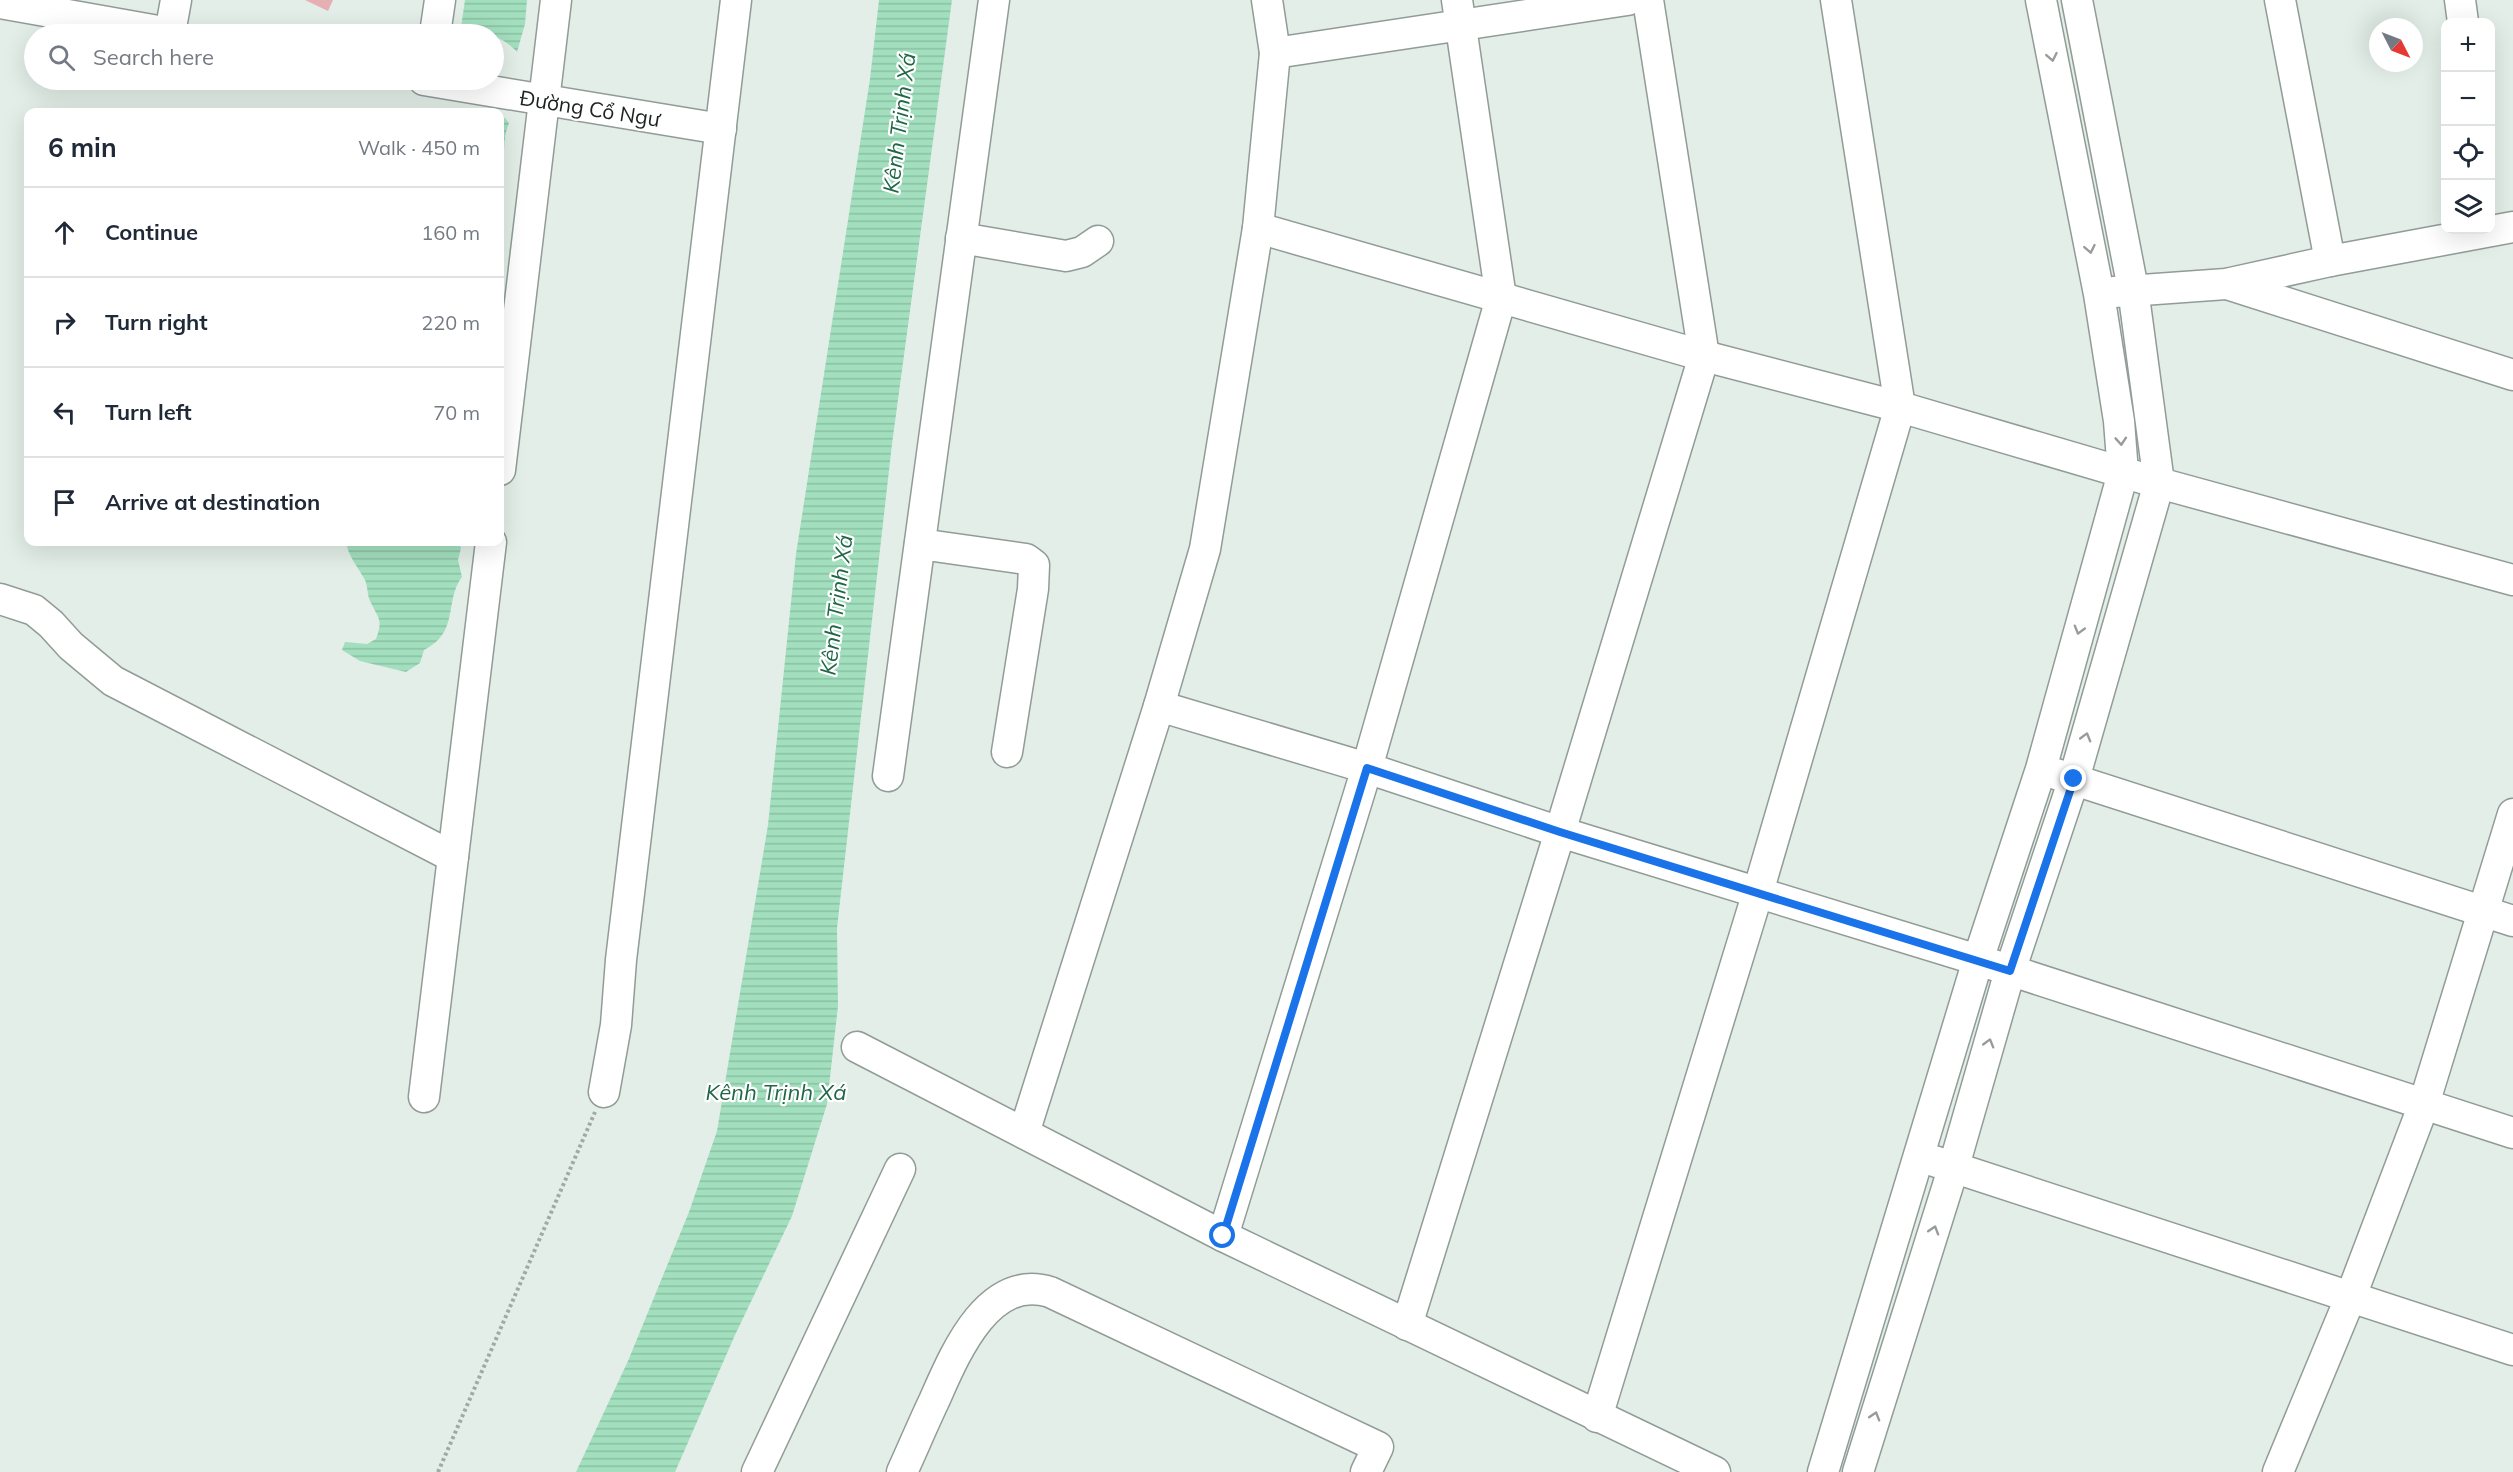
<!DOCTYPE html>
<html lang="en">
<head>
<meta charset="utf-8">
<style>
	:root { --surface:#fff; --page:#f6f6f7; --text:#1f2937; --muted:#747a83; --line:#e0e1e3 }
	body { margin:0; font-family:Mulish,sans-serif; background:var(--page); color:var(--text) }
	.controls { position:absolute; right:18px; top:18px; display:grid; overflow:hidden; border-radius:12px; box-shadow:0 6px 24px #0002 }
	.controls button { width:54px; height:54px; display:grid; place-items:center; padding:0; border:0; border-bottom:2px solid var(--line); background:var(--surface); color:var(--text); font:30px sans-serif }
	.compass { position:absolute; left:2369px; top:18px; width:54px; height:54px; border-radius:50%; background:var(--surface); box-shadow:0 6px 24px #0002; rotate:132deg }
	.stop { position:absolute; width:18px; height:18px; margin:-14px; border:4px solid #1a73e8; border-radius:50%; background:#fff }
	.stop.end { background:#1a73e8; border-color:#fff; box-shadow:0 2px 6px #0008 }
	.list { margin:0; padding:0; list-style:none }
	h2 { display:flex; justify-content:space-between; align-items:center; height:78px; margin:0; padding:0 24px; font-size:26px }
	h2 small { font-size:20px; font-weight:400; color:var(--muted) }
	.list li { display:grid; grid-template-columns:39px 1fr auto; gap:18px; align-items:center; box-sizing:border-box; height:90px; padding:0 24px; border-top:2px solid var(--line) }
	.list b { display:block; font-size:22px; white-space:nowrap }
	.list em { font-size:20px; font-style:normal; color:var(--muted) }
	.icon { flex:none; width:33px; height:33px; fill:none; stroke:currentColor; stroke-width:2; stroke-linecap:round; stroke-linejoin:round }
	.map { position:relative; flex:none; width:2513px; height:1472px; overflow:hidden }
	.search { position:absolute; background:var(--surface); box-shadow:0 6px 24px #0002; left:24px; top:24px; width:480px; height:66px; display:flex; align-items:center; gap:15px; box-sizing:border-box; padding:0 21px; border-radius:33px; color:var(--muted); font-size:22px }
	.panel { position:absolute; background:var(--surface); box-shadow:0 6px 24px #0002; left:24px; top:108px; width:480px; height:438px; border-radius:12px }
	.map>svg:first-child { display:block }
</style>
</head>
<body>
<div class="map">
<svg width="2513" height="1472" viewBox="0 0 2513 1472">
	<defs>
		<pattern id="water-rules" width="6" height="5" patternUnits="userSpaceOnUse" patternTransform="scale(1.5)"><rect width="6" height="5" fill="#a2dfbe"/><path d="M0 2.5h6" fill="none" stroke="#8bbfa3"/></pattern>
	</defs>
	<rect width="100%" height="100%" fill="#e2eee7"/>
	<path fill="#e5afb3" d="M 305,0 L 333,0 L 328,11 Z"/>
	<g fill="url(#water-rules)">
		<path d="M 465,0 L 527,0 L 525,24 L 517,52 C 498,32 486,35 460,34 Z"/>
		<path d="M 879,0 L 952,0 L 892,444 L 837,928 L 838,1006 L 827,1104 L 792,1216 L 735,1335 L 675,1472 L 576,1472 L 628,1361 L 689,1212 L 717,1131 L 768,825 L 796,554 L 870,79 Z"/>
		<path d="M 500,117 L 505,118 L 509,123 C 501,142 507,157 500,172 Z"/>
		<path d="M 346,542 L 459,542 L 461,548 L 458,560 L 462,577 C 444,601 460,632 424,650 L 420,663 L 406,672 L 360,661 L 342,650 L 345,642 L 367,644 L 376,639 C 383,620 379,619 371,603 C 367,596 368,587 365,580 C 358,567 348,556 346,542 Z"/>
	</g>
	<g fill="none" stroke-linecap="round" stroke-linejoin="round">
		<defs>
			<g id="minor">
				<path d="M 2280,0 L 2330,261"/>
				<path d="M 2460,0 L 2463,22"/>
				<path d="M 0,3 L 175,34"/>
				<path d="M 170,33 L 176,0"/>
				<path d="M 435,34 L 440,0"/>
				<path d="M 1275,53 L 1627,0"/>
				<path d="M 424,80 L 721,129"/>
				<path d="M 1258,228 L 1704,356 L 1900,407 L 2159,483 L 2513,580"/>
				<path d="M 961,238 L 1066,256 L 1082,252 L 1098,241"/>
				<path d="M 2227,284 L 2513,375"/>
				<path d="M 2114,292 L 2226,284 L 2330,261 L 2513,227"/>
				<path d="M 500,470 L 556,0"/>
				<path d="M 920,544 L 1026,559 L 1034,565 L 1033,589 L 1007,752"/>
				<path d="M 0,599 L 34,610 L 51,624 L 71,646 L 113,681 L 453,857"/>
				<path d="M 1159,706 L 1367,768 L 1560,832 L 1978,960 L 2513,1133"/>
				<path d="M 2056,774 L 2513,921"/>
				<path d="M 888,776 L 994,0"/>
				<path d="M 857,1047 L 1223,1236 L 1715,1472"/>
				<path d="M 604,1092 L 616,1025 L 621,960 L 736,0"/>
				<path d="M 424,1097 L 491,542"/>
				<path d="M 1024,1133 L 1159,706 L 1205,549 L 1258,228 L 1275,53 L 1267,0"/>
				<path d="M 1934,1161 L 2513,1350"/>
				<path d="M 1223,1236 L 1367,768 L 1501,298 L 1457,0"/>
				<path d="M 1407,1325 L 1560,832 L 1704,356 L 1648,0"/>
				<path d="M 1597,1417 L 1758,892 L 1900,407 L 1836,0"/>
				<path d="M 757,1472 L 900,1169"/>
				<path d="M 902,1472 C 913,1448 923,1424 934,1401 C 954,1356 987,1273 1050,1292 L 1378,1447 L 1366,1472"/>
				<path d="M 1823,1472 L 1978,960 L 2041,769 L 2123,473 L 2119,421 L 2099,294 L 2041,0"/>
				<path d="M 1858,1472 L 1954,1166 L 2010,971 L 2074,779 L 2159,483 L 2133,289 L 2077,0"/>
				<path d="M 2278,1472 L 2351,1296 L 2424,1104 L 2513,814"/>
			</g>
		</defs>
		<use href="#minor" stroke="#919c96" stroke-width="33"/>
		<path stroke="#a0a9a4" stroke-width="4" stroke-dasharray="3 3" stroke-linecap="butt" d="M 438,1472 L 595,1112"/>
		<use href="#minor" stroke="#fff" stroke-width="30"/>
	</g>
	<defs><path id="oneway-chevron" d="M-2-3.5L2.5 0L-2 3.5" fill="none" stroke-width="1.6" stroke-linecap="round" stroke-linejoin="round" transform="scale(1.5)"/></defs>
	<g stroke="#999b9a">
		<use href="#oneway-chevron" transform="translate(2052 57) rotate(79)"/>
		<use href="#oneway-chevron" transform="translate(2090 249) rotate(79)"/>
		<use href="#oneway-chevron" transform="translate(2121 441) rotate(86)"/>
		<use href="#oneway-chevron" transform="translate(2079 630) rotate(106)"/>
		<use href="#oneway-chevron" transform="translate(2086 737) rotate(-74)"/>
		<use href="#oneway-chevron" transform="translate(1989 1043) rotate(-74)"/>
		<use href="#oneway-chevron" transform="translate(1934 1230) rotate(-73)"/>
		<use href="#oneway-chevron" transform="translate(1875 1416) rotate(-73)"/>
	</g>
	<g fill="none" stroke-linecap="round" stroke-linejoin="round">
		<path stroke="#1a73e8" stroke-width="8" d="M 1223,1236 L 1367,768 L 1560,832 L 2010,971 L 2074,779"/>
	</g>
	<g text-anchor="middle" dominant-baseline="central" stroke-width="4.5" stroke-linejoin="round" paint-order="stroke">
		<g font-size="21" fill="#1d211f" stroke="#fff">
			<text transform="translate(590 108) rotate(9)">Đường Cổ Ngư</text>
		</g>
		<g font-size="22" font-style="italic" fill="#206647" stroke="#fff">
			<text transform="translate(899 123) rotate(-83)">Kênh Trịnh Xá</text>
			<text transform="translate(836 605) rotate(-83)">Kênh Trịnh Xá</text>
			<text x="776" y="1092">Kênh Trịnh Xá</text>
		</g>
	</g>
</svg>
<div class="controls">
<button>+</button>
<button>−</button>
<button><svg class="icon" aria-label="locate" viewBox="0 0 24 24"><circle cx="12" cy="12" r="6"/><path d="M12 2v4M12 18v4M2 12h4M18 12h4"/></svg></button>
<button><svg class="icon" aria-label="layers" viewBox="0 0 24 24"><path d="M12 4l9 5-9 5-9-5zM3 14l9 5 9-5"/></svg></button>
</div>
<svg class="compass" viewBox="-18 -18 36 36"><path d="M0-13l5 13h-10z" fill="#e53935"/><path d="M0 13l5-13h-10z" fill="#747a83"/></svg>
<div class="stop" style="left:1223px;top:1236px"></div>
<div class="stop end" style="left:2074px;top:779px"></div>
<div class="search"><svg class="icon" aria-label="search" viewBox="0 0 24 24"><circle cx="10" cy="10" r="6"/><path d="M15 15l6 6"/></svg>Search here</div>
<section class="panel">
<h2>6 min<small>Walk · 450 m</small></h2>
<ul class="list">
<li><svg class="icon" aria-label="ahead" viewBox="0 0 24 24"><path d="M12 20V5M6 11l6-6 6 6"/></svg><div><b>Continue</b></div><em>160 m</em></li>
<li><svg class="icon" aria-label="right" viewBox="0 0 24 24"><path d="M7 20v-9h11M14 6l5 5-5 5"/></svg><div><b>Turn right</b></div><em>220 m</em></li>
<li><svg class="icon" aria-label="left" viewBox="0 0 24 24"><path d="M17 20v-9H6M10 6l-5 5 5 5"/></svg><div><b>Turn left</b></div><em>70 m</em></li>
<li><svg class="icon" aria-label="arrive" viewBox="0 0 24 24"><path d="M6 21V4h12l-3 4 3 4H6"/></svg><div><b>Arrive at destination</b></div></li>
</ul>
</section>
</div>
</body>
</html>
